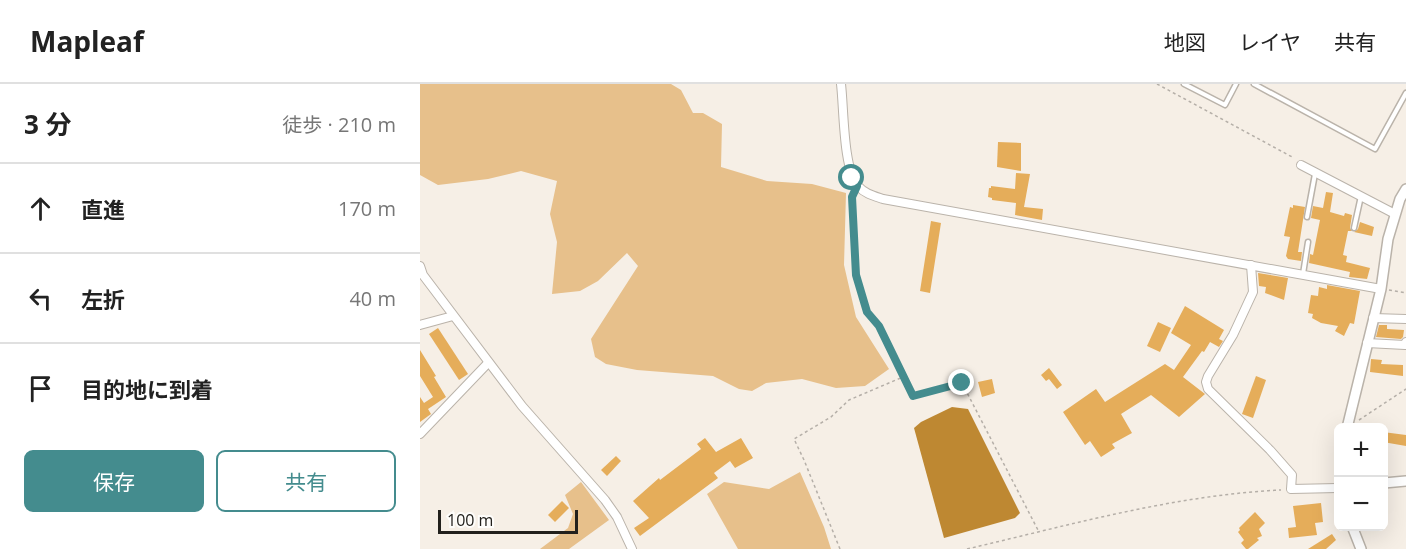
<!DOCTYPE html>
<html lang="ja">
<head>
<meta charset="utf-8">
<style>
	:root { --surface:#fff; --page:#f6f6f6; --text:#222; --muted:#767676; --line:#e0e0e0; --accent:#448c8e }
	body { margin:0; font-family:"Open Sans","Noto Sans JP",sans-serif; background:var(--page); color:var(--text) }
	.controls { position:absolute; right:18px; bottom:18px; display:grid; overflow:hidden; border-radius:9px; box-shadow:0 6px 24px #0002 }
	.controls button { width:54px; height:54px; display:grid; place-items:center; padding:0; border:0; border-bottom:2px solid var(--line); background:var(--surface); color:var(--text); font:30px sans-serif }
	.scale { position:absolute; left:18px; bottom:15px; width:140px; box-sizing:border-box; padding-left:6px; border:3px solid #22201c; border-top:0; font-size:16px; line-height:21px; white-space:nowrap; color:#22201c; -webkit-text-stroke:4px #fefdfb; paint-order:stroke }
	.stop { position:absolute; width:18px; height:18px; margin:-14px; border:4px solid #448c8e; border-radius:50%; background:#fff }
	.stop.end { background:#448c8e; border-color:#fff; box-shadow:0 2px 6px #0008 }
	.list { margin:0; padding:0; list-style:none }
	h2 { display:flex; justify-content:space-between; align-items:center; height:78px; margin:0; padding:0 24px; font-size:26px }
	h2 small { font-size:20px; font-weight:400; color:var(--muted) }
	.list li { display:grid; grid-template-columns:39px 1fr auto; gap:18px; align-items:center; box-sizing:border-box; height:90px; padding:0 24px; border-top:2px solid var(--line) }
	.list b { display:block; font-size:22px; white-space:nowrap }
	.list em { font-size:20px; font-style:normal; color:var(--muted) }
	.actions { display:flex; gap:12px; padding:18px 24px }
	.actions a { flex:1; padding:14px 0; border:2px solid var(--accent); border-radius:9px; text-align:center; font-size:21px; color:var(--accent) }
	.actions .main { background:var(--accent); color:#fff }
	.icon { flex:none; width:33px; height:33px; fill:none; stroke:currentColor; stroke-width:2; stroke-linecap:round; stroke-linejoin:round }
	.map { position:relative; flex:none; width:986px; height:465px; overflow:hidden }
	header { display:flex; align-items:center; gap:36px; box-sizing:border-box; height:84px; padding:0 30px; background:var(--surface); border-bottom:2px solid var(--line) }
	header strong { font-size:28px }
	nav { display:flex; gap:33px; margin-inline-start:auto; font-size:21px }
	main { display:flex }
	aside { flex:1; background:var(--surface) }
	.map>svg:first-child { display:block }
</style>
</head>
<body>
<header>
<strong>Mapleaf</strong>
<nav><a>地図</a><a>レイヤ</a><a>共有</a></nav>
</header>
<main>
<aside>
<h2>3 分<small>徒歩 · 210 m</small></h2>
<ul class="list">
<li><svg class="icon" aria-label="ahead" viewBox="0 0 24 24"><path d="M12 20V5M6 11l6-6 6 6"/></svg><div><b>直進</b></div><em>170 m</em></li>
<li><svg class="icon" aria-label="left" viewBox="0 0 24 24"><path d="M17 20v-9H6M10 6l-5 5 5 5"/></svg><div><b>左折</b></div><em>40 m</em></li>
<li><svg class="icon" aria-label="arrive" viewBox="0 0 24 24"><path d="M6 21V4h12l-3 4 3 4H6"/></svg><div><b>目的地に到着</b></div></li>
</ul>
<div class="actions"><a class="main">保存</a><a>共有</a></div>
</aside>
<div class="map">
<svg width="986" height="465" viewBox="0 0 986 465">
	<rect width="100%" height="100%" fill="#f6efe6"/>
	<g fill="#e7c08b">
		<path d="M 0,0 L 251,0 L 261,6 L 273,29 L 283,29 L 302,40 L 301,83 L 347,97 L 392,100 L 426,109 L 424,181 L 436,233 L 469,285 L 445,302 L 416,304 L 382,295 L 346,299 L 332,307 L 319,305 L 293,292 L 217,286 L 186,280 L 175,273 L 171,255 L 218,182 L 207,169 L 178,197 L 160,207 L 132,210 L 137,158 L 130,130 L 137,97 L 101,87 L 68,95 L 18,101 L 0,91 Z"/>
		<path d="M 380,388 L 404,443 L 411,465 L 318,465 L 287,410 L 304,398 L 349,405 Z"/>
		<path d="M 161,398 L 189,436 L 149,465 L 120,465 L 148,444 L 153,430 L 145,411 Z"/>
	</g>
	<path fill="#be8832" d="M 532,323 L 548,325 L 600,429 L 595,434 L 524,454 L 494,344 L 501,338 Z"/>
	<g fill="#e5ad5a">
		<path d="M 578,58 L 601,59 L 601,87 L 577,83 Z"/>
		<path d="M 596,89 L 610,90 L 604,123 L 623,125 L 622,136 L 595,131 L 596,119 L 572,116 L 572,114 L 568,113 L 569,104 L 571,104 L 571,102 L 595,105 Z"/>
		<path d="M 906,108 L 913,109 L 910,128 L 924,132 L 925,129 L 932,131 L 930,144 L 932,147 L 928,147 L 923,171 L 927,172 L 926,178 L 950,184 L 947,195 L 929,193 L 930,188 L 889,179 L 890,170 L 893,171 L 900,136 L 891,134 L 893,122 L 903,124 Z"/>
		<path d="M 873,121 L 885,123 L 878,168 L 882,168 L 881,177 L 868,175 L 866,172 L 870,153 L 864,152 L 870,123 L 873,124 Z"/>
		<path d="M 511,137 L 521,139 L 510,209 L 500,207 Z"/>
		<path d="M 940,138 L 954,143 L 952,152 L 934,148 L 938,145 Z"/>
		<path d="M 838,189 L 868,194 L 864,216 L 845,209 L 846,203 L 839,202 Z"/>
		<path d="M 907,201 L 940,207 L 934,240 L 930,239 L 924,252 L 915,247 L 918,242 L 901,239 L 892,234 L 893,230 L 888,229 L 891,211 L 898,212 L 899,203 L 907,205 Z"/>
		<path d="M 765,222 L 804,246 L 799,255 L 803,257 L 799,263 L 790,258 L 784,268 L 782,267 L 763,293 L 785,310 L 759,333 L 731,311 L 701,330 L 712,349 L 692,360 L 695,364 L 681,373 L 670,357 L 665,361 L 643,328 L 676,305 L 685,318 L 745,280 L 754,286 L 771,261 L 751,249 Z"/>
		<path d="M 738,238 L 751,244 L 740,268 L 727,262 Z"/>
		<path d="M 959,241 L 967,241 L 967,245 L 984,246 L 983,253 L 981,255 L 956,253 Z"/>
		<path d="M 18,244 L 48,290 L 39,296 L 9,250 Z"/>
		<path d="M 0,266 L 16,292 L 14,293 L 26,313 L 8,325 L 11,330 L 0,338 L 0,313 L 4,319 L 13,313 L 0,292 Z"/>
		<path d="M 951,275 L 962,276 L 961,280 L 983,281 L 983,292 L 950,288 Z"/>
		<path d="M 629,284 L 642,301 L 637,305 L 629,295 L 626,297 L 621,291 Z"/>
		<path d="M 836,292 L 846,296 L 833,334 L 822,330 Z"/>
		<path d="M 572,295 L 575,309 L 562,313 L 558,298 Z"/>
		<path d="M 963,348 L 986,351 L 986,362 L 963,358 Z"/>
		<path d="M 285,354 L 296,368 L 321,354 L 333,374 L 315,384 L 310,377 L 294,389 L 298,394 L 220,452 L 214,444 L 229,434 L 213,417 L 239,394 L 240,396 L 281,365 L 277,360 Z"/>
		<path d="M 196,372 L 201,377 L 187,392 L 181,386 Z"/>
		<path d="M 142,417 L 149,424 L 135,438 L 128,431 Z"/>
		<path d="M 901,419 L 903,438 L 895,439 L 897,451 L 869,454 L 868,444 L 876,443 L 873,422 Z"/>
		<path d="M 835,428 L 845,439 L 839,445 L 842,452 L 837,454 L 839,456 L 828,465 L 826,465 L 821,459 L 824,456 L 818,448 L 820,446 L 819,444 Z"/>
		<path d="M 912,450 L 916,456 L 906,465 L 888,465 Z"/>
	</g>
	<g fill="none" stroke-linecap="round" stroke-linejoin="round">
		<defs>
			<g id="service">
				<path d="M 764,0 L 805,21 L 816,0"/>
				<path d="M 834,0 L 955,65 L 986,9"/>
				<path d="M 887,133 L 895,90"/>
				<path d="M 934,144 L 941,112"/>
				<path d="M 883,190 L 888,158"/>
			</g>
			<g id="minor">
				<path d="M 421,0 C 424,25 423,85 438,102 C 445,110 454,112 463,115 L 961,205"/>
				<path d="M 881,81 L 975,130"/>
				<path d="M 831,181 L 833,208 L 813,251 L 788,292 L 786,298 L 788,305 L 850,366 L 872,391 L 871,405 L 918,404"/>
				<path d="M 0,182 L 3,191 L 102,322 L 185,416 L 197,433 L 212,465"/>
				<path d="M 953,234 L 986,235"/>
				<path d="M 0,241 L 33,232"/>
				<path d="M 947,259 L 985,261 L 986,258"/>
				<path d="M 0,350 L 68,279"/>
			</g>
			<g id="tertiary">
				<path d="M 927,344 L 961,205 L 968,155 L 980,115 L 986,105"/>
				<path d="M 964,399 L 986,397"/>
				<path d="M 932,442 L 941,465"/>
			</g>
		</defs>
		<use href="#service" stroke="#bab3aa" stroke-width="7"/>
		<use href="#minor" stroke="#bab3aa" stroke-width="10"/>
		<use href="#tertiary" stroke="#bab3aa" stroke-width="12"/>
		<g stroke="#b5afa8" stroke-width="1.5" stroke-dasharray="3 3" stroke-linecap="butt">
			<path d="M 737,0 L 874,74"/>
			<path d="M 433,111 L 436,191 L 447,228 L 459,242 L 483,292"/>
			<path d="M 969,206 L 986,209"/>
			<path d="M 939,336 L 986,305"/>
			<path d="M 420,465 L 384,376 L 374,355 L 411,333 L 429,316 L 483,293 L 493,312 L 542,299 L 619,448"/>
			<path d="M 547,465 C 650,441 755,411 861,406"/>
		</g>
		<use href="#service" stroke="#fff" stroke-width="4"/>
		<use href="#minor" stroke="#fff" stroke-width="8"/>
		<use href="#tertiary" stroke="#fff" stroke-width="9"/>
	</g>
	<g fill="none" stroke-linecap="round" stroke-linejoin="round">
		<path stroke="#448c8e" stroke-width="8" d="M 432,94 L 437,102 L 432,113 L 436,191 L 447,228 L 459,242 L 493,312 L 542,299"/>
	</g>
</svg>
<div class="controls">
<button>+</button>
<button>−</button>
</div>
<div class="scale">100 m</div>
<div class="stop" style="left:432px;top:94px"></div>
<div class="stop end" style="left:542px;top:299px"></div>
</div>
</main>
</body>
</html>
